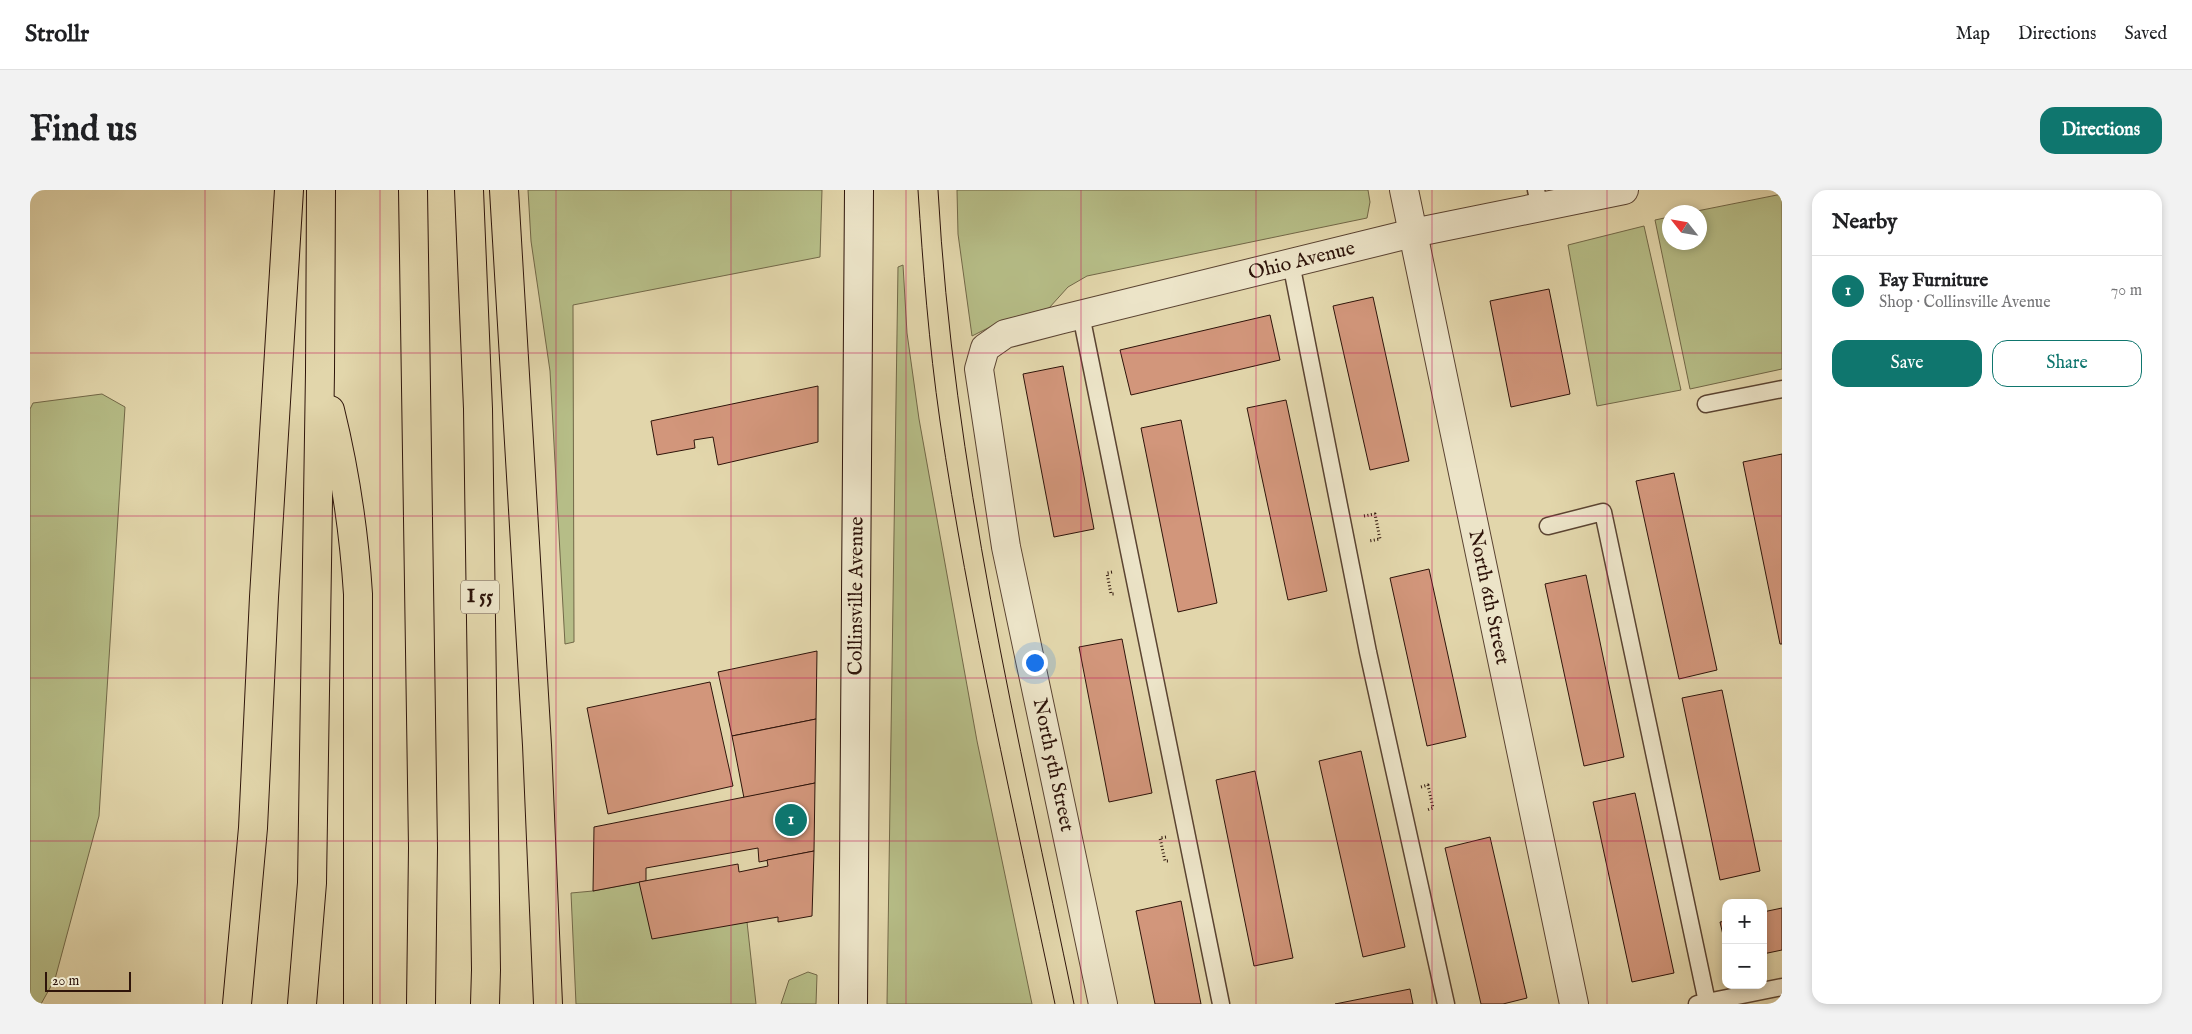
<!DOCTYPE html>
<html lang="en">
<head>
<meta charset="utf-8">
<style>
	:root { --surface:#fff; --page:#f2f2f2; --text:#202124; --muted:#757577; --line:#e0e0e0; --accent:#0f766e }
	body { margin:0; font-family:"IM FELL English",serif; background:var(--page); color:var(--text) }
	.controls { position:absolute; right:15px; bottom:15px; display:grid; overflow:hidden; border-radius:10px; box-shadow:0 2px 8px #0003 }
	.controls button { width:45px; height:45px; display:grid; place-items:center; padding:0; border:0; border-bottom:1px solid var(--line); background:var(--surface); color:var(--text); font:25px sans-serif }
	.compass { position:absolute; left:1632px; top:15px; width:45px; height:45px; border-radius:50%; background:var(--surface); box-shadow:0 2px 8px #0003; rotate:301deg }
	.scale { position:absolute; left:15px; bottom:12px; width:86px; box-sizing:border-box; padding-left:5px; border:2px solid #2e140a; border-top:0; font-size:14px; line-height:18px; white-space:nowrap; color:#2e140a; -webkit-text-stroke:4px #ece4c8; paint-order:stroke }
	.you { position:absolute; left:1004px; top:472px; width:18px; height:18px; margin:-12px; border:4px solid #fff; border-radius:50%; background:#1a73e8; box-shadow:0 0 0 8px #1a73e833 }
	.badge { display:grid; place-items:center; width:32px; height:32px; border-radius:50%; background:var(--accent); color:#fff; font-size:16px; font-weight:700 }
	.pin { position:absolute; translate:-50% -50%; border:2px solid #fff; box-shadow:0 1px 5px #0006 }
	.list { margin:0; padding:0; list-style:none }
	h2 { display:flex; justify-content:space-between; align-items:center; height:65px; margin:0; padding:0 20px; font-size:21px }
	h2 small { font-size:16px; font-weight:400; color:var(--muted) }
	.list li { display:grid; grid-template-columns:32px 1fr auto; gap:15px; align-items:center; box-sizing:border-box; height:70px; padding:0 20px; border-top:1px solid var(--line) }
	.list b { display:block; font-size:19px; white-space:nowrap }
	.list p { margin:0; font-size:16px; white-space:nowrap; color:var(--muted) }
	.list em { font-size:16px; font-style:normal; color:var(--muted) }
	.actions { display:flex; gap:10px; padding:15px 20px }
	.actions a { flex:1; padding:11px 0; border:1px solid var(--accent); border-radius:15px; text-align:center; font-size:18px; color:var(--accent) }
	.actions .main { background:var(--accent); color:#fff }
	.map { position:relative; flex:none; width:1752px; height:814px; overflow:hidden; border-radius:15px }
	header { display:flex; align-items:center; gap:30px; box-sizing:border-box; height:70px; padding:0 25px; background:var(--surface); border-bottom:1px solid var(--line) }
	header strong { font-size:24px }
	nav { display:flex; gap:28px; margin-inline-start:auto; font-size:18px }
	.intro { display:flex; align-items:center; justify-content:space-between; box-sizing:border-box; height:120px; padding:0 30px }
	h1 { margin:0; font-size:35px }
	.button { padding:12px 22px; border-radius:15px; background:var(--accent); color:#fff; font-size:18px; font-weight:700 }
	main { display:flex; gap:30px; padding:0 30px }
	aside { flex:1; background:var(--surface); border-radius:15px; box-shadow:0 2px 8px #0003 }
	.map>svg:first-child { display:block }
</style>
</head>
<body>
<header>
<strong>Strollr</strong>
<nav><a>Map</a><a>Directions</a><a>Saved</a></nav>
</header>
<div class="intro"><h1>Find us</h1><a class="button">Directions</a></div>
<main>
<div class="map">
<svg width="1752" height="814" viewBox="0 0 1752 814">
	<rect width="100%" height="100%" fill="#e2d6ab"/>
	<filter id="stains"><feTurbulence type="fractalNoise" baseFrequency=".004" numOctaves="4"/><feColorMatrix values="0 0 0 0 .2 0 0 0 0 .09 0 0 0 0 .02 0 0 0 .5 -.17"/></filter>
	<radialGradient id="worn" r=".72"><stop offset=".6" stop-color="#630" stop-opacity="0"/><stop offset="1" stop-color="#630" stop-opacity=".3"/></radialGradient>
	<g fill="#b6bd87" stroke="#726848">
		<path d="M 498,0 L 792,0 L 790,67 L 543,115 L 544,452 L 535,454 L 520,181 L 501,51 Z"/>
		<path d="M 927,0 L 1338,0 L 1340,12 L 1337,28 L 1057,86 L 1038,97 L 1019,118 L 974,130 L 942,146 L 928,44 Z"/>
		<path d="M 1752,4 L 1752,179 L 1660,199 L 1625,30 L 1639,27 L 1640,52 L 1670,52 L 1670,22 L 1662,22 Z"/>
		<path d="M 1614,36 L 1651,200 L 1567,216 L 1538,55 Z"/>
		<path d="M 873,75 L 877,143 L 889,229 L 947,551 L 1002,814 L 857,814 L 868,77 Z"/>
		<path d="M 72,204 L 95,217 L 69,626 L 25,789 L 11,814 L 0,814 L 0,219 L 3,213 Z"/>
		<path d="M 609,692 L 717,732 L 726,814 L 546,814 L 541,703 L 563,701 Z"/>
		<path d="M 778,782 L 787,785 L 786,814 L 751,814 L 759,790 Z"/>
	</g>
	<g fill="#d2967b" stroke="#2e140a">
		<path d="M 1519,99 L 1540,204 L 1481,217 L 1460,111 Z"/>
		<path d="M 1343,107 L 1379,271 L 1340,280 L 1303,116 Z"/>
		<path d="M 1240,125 L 1250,170 L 1101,205 L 1090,160 Z"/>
		<path d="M 1033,176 L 1064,339 L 1024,347 L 993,184 Z"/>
		<path d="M 788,196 L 788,252 L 688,275 L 683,247 L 664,250 L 665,258 L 627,265 L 621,231 Z"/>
		<path d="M 1256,210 L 1297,401 L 1258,410 L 1217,218 Z"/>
		<path d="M 1151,230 L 1187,413 L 1148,422 L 1111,238 Z"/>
		<path d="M 1752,264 L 1752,454 L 1750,454 L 1713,272 Z"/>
		<path d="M 1644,283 L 1687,480 L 1649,489 L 1606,291 Z"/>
		<path d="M 1399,379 L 1436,547 L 1397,556 L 1360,388 Z"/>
		<path d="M 1556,385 L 1594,567 L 1554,576 L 1515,394 Z"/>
		<path d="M 1092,449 L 1122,603 L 1079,612 L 1049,457 Z"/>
		<path d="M 787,461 L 786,529 L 702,546 L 688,482 Z"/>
		<path d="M 680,492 L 703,596 L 578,624 L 557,518 Z"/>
		<path d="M 1692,500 L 1730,681 L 1690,690 L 1652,508 Z"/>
		<path d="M 786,529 L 785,593 L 714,608 L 702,546 Z"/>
		<path d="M 1331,561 L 1375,757 L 1333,767 L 1289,571 Z"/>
		<path d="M 1225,581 L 1263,768 L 1224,776 L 1186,590 Z"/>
		<path d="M 785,593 L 784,661 L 729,672 L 728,658 L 616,678 L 616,691 L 563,701 L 564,637 Z"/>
		<path d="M 1605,603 L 1644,783 L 1602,792 L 1563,612 Z"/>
		<path d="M 1460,647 L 1497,808 L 1473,814 L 1451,814 L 1415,658 Z"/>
		<path d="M 784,661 L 782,726 L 748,732 L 748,727 L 622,749 L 609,692 L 708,674 L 709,682 L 738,676 L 737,670 Z"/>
		<path d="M 1151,711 L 1171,814 L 1125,814 L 1106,721 Z"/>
		<path d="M 1752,718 L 1752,760 L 1733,764 L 1733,722 Z"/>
		<path d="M 1696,731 L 1696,758 L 1690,732 Z"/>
		<path d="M 1380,799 L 1383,814 L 1305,814 Z"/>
	</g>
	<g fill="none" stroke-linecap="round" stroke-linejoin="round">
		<defs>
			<g id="service">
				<path d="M 1506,0 L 1510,17"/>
				<path d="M 1261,73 L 1338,462 L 1416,814"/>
				<path d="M 1051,125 L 1191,814"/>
				<path d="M 1676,214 L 1752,199"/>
				<path d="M 1518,336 L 1573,322 L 1677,812"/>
				<path d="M 1667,814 L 1752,797"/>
			</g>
			<g id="minor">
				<path id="s1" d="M 1374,0 L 1544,814"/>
				<path id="s2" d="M 1073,814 L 976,357 L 949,179 L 955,158 L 975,144 L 1029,130 L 1383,43 L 1594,0"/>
			</g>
			<g id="secondary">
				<path id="s3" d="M 823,814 L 829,0"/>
			</g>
			<g id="motorway">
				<path d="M 383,0 L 393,658 L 391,814"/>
				<path d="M 439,0 L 448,219 L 456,780 L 455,814"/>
				<path d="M 474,0 L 507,555 L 518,814"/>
				<path d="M 300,220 C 315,281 324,342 328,404 L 328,814"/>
				<path d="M 207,814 L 223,638 L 234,407 L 259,0"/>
				<path d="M 272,814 L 282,693 L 290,182 L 291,0"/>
			</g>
		</defs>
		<use href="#service" stroke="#5b4432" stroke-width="19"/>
		<use href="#minor" stroke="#5b4432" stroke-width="30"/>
		<use href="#secondary" stroke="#2e140a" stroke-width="30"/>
		<use href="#motorway" stroke="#2e140a" stroke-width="30"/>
		<g stroke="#2e140a" stroke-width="3" stroke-dasharray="1 2.5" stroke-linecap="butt">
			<path d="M 1334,326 L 1345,324 L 1350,349 L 1339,351"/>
			<path d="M 1082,382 L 1077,383 L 1081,404 L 1084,404"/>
			<path d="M 1391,597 L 1398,595 L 1403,618 L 1397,620"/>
			<path d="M 1136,647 L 1130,648 L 1135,671 L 1139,671"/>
		</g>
		<use href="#service" stroke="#ece4c8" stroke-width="16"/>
		<use href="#minor" stroke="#ece4c8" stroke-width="28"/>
		<use href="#secondary" stroke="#ece4c8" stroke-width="28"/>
		<use href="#motorway" stroke="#e2d6ab" stroke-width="28"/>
		<g stroke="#2e140a" stroke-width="1">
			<path d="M 888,0 C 893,77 899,155 910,231 C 939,427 984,620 1025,814"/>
			<path d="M 908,0 C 923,275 988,545 1044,814"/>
		</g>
	</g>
	<path fill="none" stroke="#c2185b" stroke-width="1" stroke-opacity="0.55" d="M 175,0 L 175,814M 350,0 L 350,814M 526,0 L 526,814M 701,0 L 701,814M 876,0 L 876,814M 1051,0 L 1051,814M 1226,0 L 1226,814M 1402,0 L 1402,814M 1577,0 L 1577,814M 0,163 L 1752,163M 0,326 L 1752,326M 0,488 L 1752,488M 0,651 L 1752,651"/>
	<g text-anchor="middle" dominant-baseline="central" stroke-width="4.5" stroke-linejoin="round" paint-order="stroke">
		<rect fill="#ece4c8" stroke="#675243" stroke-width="1" x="431" y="390.5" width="38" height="33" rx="4"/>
		<g font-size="19" font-weight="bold" fill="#2e140a">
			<text x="450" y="407">I 55</text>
		</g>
		<g font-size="20" fill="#2e140a" stroke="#ece4c8">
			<text stroke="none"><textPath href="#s2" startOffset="999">Ohio Avenue</textPath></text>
			<text stroke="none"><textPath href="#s3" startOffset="408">Collinsville Avenue</textPath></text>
			<text stroke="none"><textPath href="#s1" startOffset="416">North 6th Street</textPath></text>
			<text transform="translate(1023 575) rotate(78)">North 5th Street</text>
		</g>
	</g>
	<rect width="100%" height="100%" filter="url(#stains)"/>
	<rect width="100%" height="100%" fill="url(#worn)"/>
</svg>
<div class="controls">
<button>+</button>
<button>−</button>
</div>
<svg class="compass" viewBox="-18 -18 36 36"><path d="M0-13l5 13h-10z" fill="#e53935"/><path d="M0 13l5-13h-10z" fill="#757577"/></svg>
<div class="scale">20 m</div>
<div class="you"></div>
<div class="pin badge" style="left:761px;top:630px">1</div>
</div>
<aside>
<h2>Nearby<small></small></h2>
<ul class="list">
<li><span class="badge">1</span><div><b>Fay Furniture</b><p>Shop · Collinsville Avenue</p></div><em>70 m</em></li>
</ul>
<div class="actions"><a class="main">Save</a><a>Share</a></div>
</aside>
</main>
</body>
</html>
